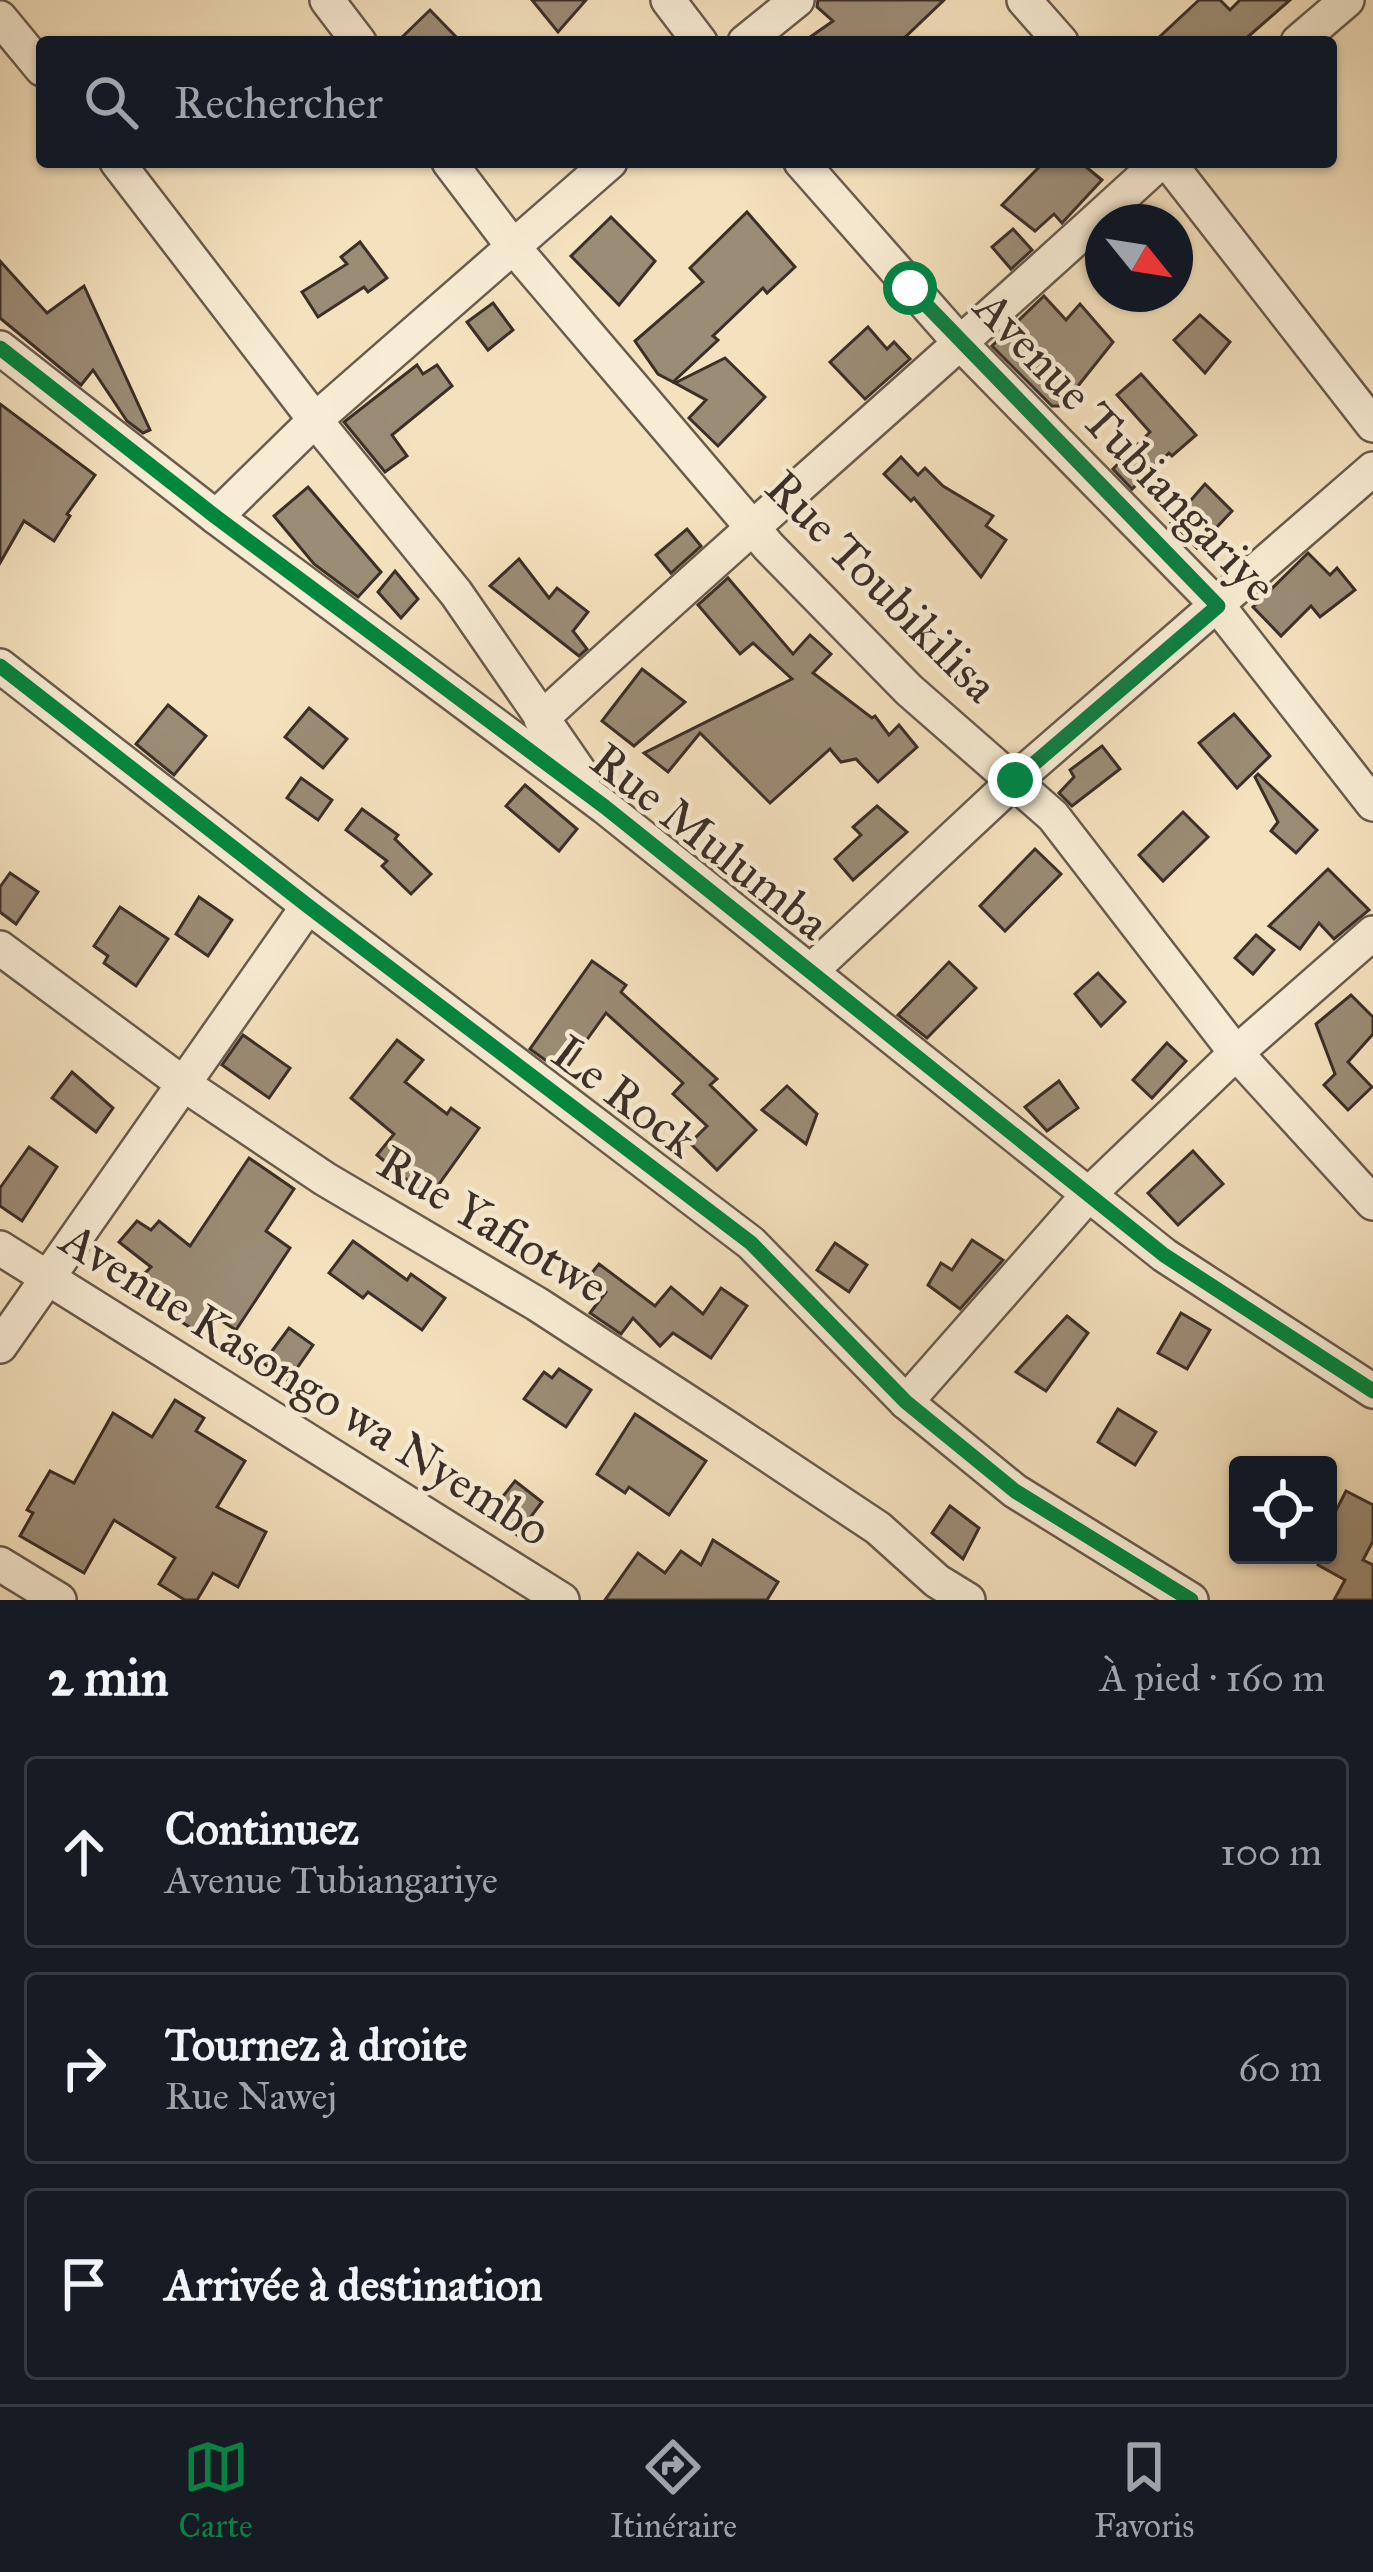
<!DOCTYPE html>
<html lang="fr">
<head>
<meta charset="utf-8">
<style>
	:root { --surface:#171b24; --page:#242831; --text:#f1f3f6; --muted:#9ea1a6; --line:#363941; --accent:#0b8043 }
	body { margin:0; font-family:"IM FELL Great Primer",serif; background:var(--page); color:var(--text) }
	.controls { position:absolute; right:36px; bottom:36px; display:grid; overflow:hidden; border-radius:12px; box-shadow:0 3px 9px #0004 }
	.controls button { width:108px; height:108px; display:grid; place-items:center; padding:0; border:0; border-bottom:3px solid var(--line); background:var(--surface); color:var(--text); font:60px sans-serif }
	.compass { position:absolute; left:1085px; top:204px; width:108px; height:108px; border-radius:50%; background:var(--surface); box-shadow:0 3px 9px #0004; rotate:120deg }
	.stop { position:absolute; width:36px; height:36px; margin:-27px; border:9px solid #0b8043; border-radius:50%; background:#fff }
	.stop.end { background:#0b8043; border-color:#fff; box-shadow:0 3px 12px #0008 }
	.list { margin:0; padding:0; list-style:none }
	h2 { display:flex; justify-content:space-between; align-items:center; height:156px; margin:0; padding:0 48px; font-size:51px }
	h2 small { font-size:39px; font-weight:400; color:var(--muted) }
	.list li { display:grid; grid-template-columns:78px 1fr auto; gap:36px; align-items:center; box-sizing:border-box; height:192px; margin:0 24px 24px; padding:0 24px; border:3px solid var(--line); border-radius:12px }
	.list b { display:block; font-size:45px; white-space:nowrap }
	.list p { margin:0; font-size:39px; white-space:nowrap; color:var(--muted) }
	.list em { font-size:39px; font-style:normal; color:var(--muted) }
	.icon { flex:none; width:66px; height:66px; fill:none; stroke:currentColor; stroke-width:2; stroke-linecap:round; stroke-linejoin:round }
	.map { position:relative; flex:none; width:1373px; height:1600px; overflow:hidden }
	.search { position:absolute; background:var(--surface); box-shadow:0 3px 9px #0004; left:36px; right:36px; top:36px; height:132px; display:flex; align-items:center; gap:30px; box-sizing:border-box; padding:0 42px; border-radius:12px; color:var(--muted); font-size:45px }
	.sheet { height:804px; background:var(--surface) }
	nav { display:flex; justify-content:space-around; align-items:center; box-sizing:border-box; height:168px; border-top:3px solid var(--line); background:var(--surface); font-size:33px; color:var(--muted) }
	nav a { display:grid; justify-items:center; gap:6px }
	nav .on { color:var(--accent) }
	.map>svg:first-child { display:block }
</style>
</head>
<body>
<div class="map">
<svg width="1373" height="1600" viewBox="0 0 1373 1600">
	<rect width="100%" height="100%" fill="#f4e1bd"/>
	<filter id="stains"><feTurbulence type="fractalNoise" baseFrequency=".00167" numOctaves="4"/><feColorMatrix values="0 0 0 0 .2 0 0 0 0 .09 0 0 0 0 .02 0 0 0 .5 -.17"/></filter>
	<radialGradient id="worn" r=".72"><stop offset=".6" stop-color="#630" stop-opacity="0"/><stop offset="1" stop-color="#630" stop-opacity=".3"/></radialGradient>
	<g fill="#9b8c75" stroke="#3b2f28" stroke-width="3">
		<path d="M 532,0 L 586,0 L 558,32 Z"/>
		<path d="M 818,0 L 944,0 L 900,42 L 803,42 L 833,21 L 817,7 Z"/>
		<path d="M 1199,0 L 1220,0 L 1230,10 L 1240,0 L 1290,0 L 1242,42 L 1154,42 Z"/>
		<path d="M 430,10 L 461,42 L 397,42 Z"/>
		<path d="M 1044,162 L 1080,162 L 1102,180 L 1062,223 L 1054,214 L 1035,231 L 1002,205 Z"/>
		<path d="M 747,212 L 795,267 L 767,293 L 763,288 L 713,336 L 718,340 L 673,382 L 658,374 L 635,341 L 703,282 L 690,268 Z"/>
		<path d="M 611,217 L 655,261 L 619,305 L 571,256 Z"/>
		<path d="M 1013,229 L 1032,250 L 1011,269 L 992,247 Z"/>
		<path d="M 360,242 L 387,278 L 368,292 L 364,287 L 318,317 L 302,292 L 347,264 L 341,257 Z"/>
		<path d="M 0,261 L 47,313 L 84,286 L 150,430 L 143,433 L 127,421 L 93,370 L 81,385 L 0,318 Z"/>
		<path d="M 1044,296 L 1066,320 L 1080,304 L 1113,342 L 1062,406 L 1052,406 L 992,346 Z"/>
		<path d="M 493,303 L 513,330 L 488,350 L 467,322 Z"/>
		<path d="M 1200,315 L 1230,342 L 1205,373 L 1174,340 Z"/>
		<path d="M 868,327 L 887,349 L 894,342 L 910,359 L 865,399 L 830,362 Z"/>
		<path d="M 725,358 L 765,397 L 718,446 L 689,418 L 706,400 L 675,383 Z"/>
		<path d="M 417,365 L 423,374 L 437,365 L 452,386 L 392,435 L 407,456 L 385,472 L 344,422 Z"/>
		<path d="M 1141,374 L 1196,435 L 1172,456 L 1169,453 L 1132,489 L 1113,469 L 1150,432 L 1117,395 Z"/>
		<path d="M 0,404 L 95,475 L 67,514 L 70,516 L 54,541 L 24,521 L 0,563 Z"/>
		<path d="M 901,457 L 918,475 L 925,468 L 943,486 L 993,516 L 986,526 L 1006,540 L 981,577 L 914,498 L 911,501 L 884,474 Z"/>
		<path d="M 1205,484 L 1232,511 L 1197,548 L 1171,523 Z"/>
		<path d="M 308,487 L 381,572 L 358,597 L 314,564 L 274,516 Z"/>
		<path d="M 687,529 L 701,546 L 671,573 L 656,555 Z"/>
		<path d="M 1308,553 L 1330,575 L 1337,568 L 1355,590 L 1320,617 L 1311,606 L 1281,636 L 1253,607 Z"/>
		<path d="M 519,559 L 549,598 L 557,588 L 588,612 L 573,631 L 587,649 L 579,656 L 490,586 Z"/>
		<path d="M 395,571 L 418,599 L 401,618 L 378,592 Z"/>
		<path d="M 728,578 L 793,654 L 810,635 L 831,654 L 813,673 L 872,718 L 875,716 L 889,735 L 899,725 L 917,747 L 878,782 L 856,759 L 841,762 L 830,749 L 770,803 L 700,733 L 668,772 L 644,753 L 792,679 L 753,643 L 740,654 L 698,605 Z"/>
		<path d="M 642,669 L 685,702 L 634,746 L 602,721 Z"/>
		<path d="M 168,705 L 206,736 L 174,775 L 136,744 Z"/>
		<path d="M 309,708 L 347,739 L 323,768 L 285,737 Z"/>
		<path d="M 1234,714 L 1270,756 L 1237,788 L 1199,743 Z"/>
		<path d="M 1102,746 L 1120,769 L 1072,806 L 1059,793 L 1074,777 L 1070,770 Z"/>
		<path d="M 1258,774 L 1317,830 L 1296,853 L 1271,831 L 1278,822 L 1255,777 Z"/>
		<path d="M 301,778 L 332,800 L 318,820 L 287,798 Z"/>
		<path d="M 525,785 L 577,829 L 559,851 L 506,806 Z"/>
		<path d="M 877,806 L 907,832 L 853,880 L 835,859 L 861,835 L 853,827 Z"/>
		<path d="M 362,809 L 398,835 L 395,839 L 431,874 L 411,894 L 382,866 L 387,861 L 346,830 Z"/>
		<path d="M 1183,812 L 1208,837 L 1163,881 L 1139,855 Z"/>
		<path d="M 1035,849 L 1061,874 L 1005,931 L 980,906 Z"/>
		<path d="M 1328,869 L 1369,910 L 1334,939 L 1319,923 L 1300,949 L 1269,926 Z"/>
		<path d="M 10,873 L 38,892 L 16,924 L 0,912 L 0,887 Z"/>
		<path d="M 199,897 L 232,920 L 208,956 L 176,934 Z"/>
		<path d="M 120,907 L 168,939 L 136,986 L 104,963 L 108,956 L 94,946 Z"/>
		<path d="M 1256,935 L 1274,950 L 1253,974 L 1235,958 Z"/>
		<path d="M 592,961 L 626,985 L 621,992 L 717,1079 L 710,1085 L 756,1130 L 717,1170 L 690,1143 L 707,1126 L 673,1094 L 683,1083 L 606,1013 L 563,1073 L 530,1049 Z"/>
		<path d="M 949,962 L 976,988 L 927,1038 L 898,1015 Z"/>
		<path d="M 1098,973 L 1125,1002 L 1101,1026 L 1075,994 Z"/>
		<path d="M 1351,995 L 1373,1017 L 1373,1034 L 1348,1062 L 1372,1087 L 1348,1110 L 1324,1085 L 1335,1074 L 1316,1024 Z"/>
		<path d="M 243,1035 L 290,1068 L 269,1098 L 222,1065 Z"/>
		<path d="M 397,1040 L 423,1060 L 405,1082 L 447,1114 L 451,1108 L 479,1128 L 429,1198 L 377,1155 L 394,1134 L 351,1098 Z"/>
		<path d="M 1167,1043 L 1186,1061 L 1152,1098 L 1133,1080 Z"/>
		<path d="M 72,1072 L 113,1108 L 96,1132 L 52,1098 Z"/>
		<path d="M 1059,1081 L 1078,1108 L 1047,1131 L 1025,1107 Z"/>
		<path d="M 787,1086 L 817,1114 L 806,1144 L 762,1110 Z"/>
		<path d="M 29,1147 L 57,1167 L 22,1221 L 0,1206 L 0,1188 Z"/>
		<path d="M 1193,1151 L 1223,1184 L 1178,1225 L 1148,1193 Z"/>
		<path d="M 249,1158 L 294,1189 L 266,1231 L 290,1248 L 236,1330 L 214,1316 L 202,1335 L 169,1314 L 173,1308 L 140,1278 L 151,1267 L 119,1242 L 137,1221 L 151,1230 L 159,1221 L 190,1246 Z"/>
		<path d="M 972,1240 L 1003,1260 L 960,1309 L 928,1285 L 941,1263 L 952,1270 Z"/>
		<path d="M 353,1241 L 407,1280 L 411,1274 L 445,1298 L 422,1330 L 368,1292 L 363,1298 L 329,1273 Z"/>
		<path d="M 835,1243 L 867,1265 L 849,1292 L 817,1270 Z"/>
		<path d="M 599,1264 L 655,1306 L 671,1287 L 703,1314 L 721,1288 L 747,1306 L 711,1358 L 673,1333 L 660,1346 L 633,1318 L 621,1334 L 590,1313 L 606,1292 L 590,1275 Z"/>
		<path d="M 1181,1313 L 1210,1330 L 1187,1369 L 1158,1353 Z"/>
		<path d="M 1067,1316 L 1088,1333 L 1046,1391 L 1016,1372 Z"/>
		<path d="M 289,1328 L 313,1345 L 288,1381 L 263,1363 Z"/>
		<path d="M 559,1369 L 591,1390 L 566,1427 L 524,1399 L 544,1372 L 552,1378 Z"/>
		<path d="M 175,1400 L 204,1418 L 196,1431 L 245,1461 L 217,1507 L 266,1532 L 238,1587 L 213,1573 L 197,1600 L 185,1600 L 159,1584 L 175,1558 L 114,1520 L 84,1573 L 20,1536 L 33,1513 L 27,1510 L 50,1471 L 74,1483 L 113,1413 L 152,1437 Z"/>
		<path d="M 1118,1409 L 1156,1432 L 1135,1465 L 1098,1442 Z"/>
		<path d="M 635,1414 L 706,1461 L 669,1515 L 629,1487 L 625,1493 L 597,1474 Z"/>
		<path d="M 515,1481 L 542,1502 L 517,1535 L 489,1514 Z"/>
		<path d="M 1346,1491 L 1373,1505 L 1373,1541 L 1363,1560 L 1373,1565 L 1373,1600 L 1334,1600 L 1345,1580 L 1318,1565 L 1323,1555 L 1328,1555 L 1328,1526 Z"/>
		<path d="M 950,1506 L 979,1528 L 963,1559 L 932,1533 Z"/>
		<path d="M 713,1540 L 778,1582 L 767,1600 L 605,1600 L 638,1553 L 665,1573 L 681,1551 L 701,1565 Z"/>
	</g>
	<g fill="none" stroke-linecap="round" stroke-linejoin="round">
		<defs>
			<g id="street">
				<path d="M 327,0 L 359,42"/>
				<path d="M 668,0 L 700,42"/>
				<path d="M 1024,0 L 1061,42"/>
				<path d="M 0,18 L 42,69"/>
				<path d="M 745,42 L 797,0"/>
				<path d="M 1298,42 L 1347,0"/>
				<path d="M 117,162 L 315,420 L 456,593 L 583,777"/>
				<path d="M 449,162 L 515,249 L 769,547 L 909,690 L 1053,816 L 1236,1053 L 1373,1203"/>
				<path d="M 801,162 L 962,345 L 1218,606 L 1373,804"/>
				<path d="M 1168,162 L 1373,425"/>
				<path d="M 0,348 L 216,517 L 605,807 L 1164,1255 L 1373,1391"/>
				<path d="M 216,517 L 315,420 L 610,162"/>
				<path d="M 0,666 L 308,906 L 751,1243 L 906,1402 L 1015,1491 L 1191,1600"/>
				<path d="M 541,719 C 745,531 956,350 1160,162"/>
				<path d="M 0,948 L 185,1085 L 325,1179 L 537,1304 L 729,1429 L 878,1528 L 937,1581 L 968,1600"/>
				<path d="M 812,970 L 1015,780 L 1373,469"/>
				<path d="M 0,1248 L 562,1600"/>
				<path d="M 0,1346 L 308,906"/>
				<path d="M 906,1402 L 1089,1194 L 1236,1053 L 1373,933"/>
				<path d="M 0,1564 L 59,1600"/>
			</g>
		</defs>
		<use href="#street" stroke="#695c4d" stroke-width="38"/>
		<use href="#street" stroke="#f8ecd4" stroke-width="33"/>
		<defs>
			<g id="cycleway">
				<path d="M 0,348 L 216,517 L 605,807 L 1164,1255 L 1373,1391"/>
				<path d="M 0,666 L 308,906 L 751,1243 L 906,1402 L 1015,1491 L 1191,1600"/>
			</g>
		</defs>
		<use href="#cycleway" stroke="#f8ecd4" stroke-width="22"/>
		<use href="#cycleway" stroke="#00873e" stroke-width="15"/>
	</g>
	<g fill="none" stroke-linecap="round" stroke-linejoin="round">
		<path stroke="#0b8043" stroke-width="15" d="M 910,288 L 1218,606 L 1015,780"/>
	</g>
	<g text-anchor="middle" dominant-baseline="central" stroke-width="9" stroke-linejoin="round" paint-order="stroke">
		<g font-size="48" fill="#3b2f28" stroke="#f8ecd4">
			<text transform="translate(1126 446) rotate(46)">Avenue Tubiangariye</text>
			<text transform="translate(882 586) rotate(45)">Rue Toubikilisa</text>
			<text transform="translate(710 841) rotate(38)">Rue Mulumba</text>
			<text transform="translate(625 1096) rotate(37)">Le Rock</text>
			<text transform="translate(493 1224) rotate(31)">Rue Yafiotwe</text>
			<text transform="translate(306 1384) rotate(32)">Avenue Kasongo wa Nyembo</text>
		</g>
	</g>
	<rect width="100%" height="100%" filter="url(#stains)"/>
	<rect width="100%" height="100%" fill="url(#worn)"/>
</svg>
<div class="controls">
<button><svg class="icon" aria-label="locate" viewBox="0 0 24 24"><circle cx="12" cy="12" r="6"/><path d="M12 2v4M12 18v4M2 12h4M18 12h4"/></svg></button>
</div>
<svg class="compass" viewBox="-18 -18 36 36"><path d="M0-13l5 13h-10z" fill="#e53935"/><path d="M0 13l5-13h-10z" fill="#9ea1a6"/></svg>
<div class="stop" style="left:910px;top:288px"></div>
<div class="stop end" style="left:1015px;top:780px"></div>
<div class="search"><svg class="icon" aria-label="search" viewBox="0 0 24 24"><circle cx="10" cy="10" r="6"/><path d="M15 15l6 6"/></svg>Rechercher</div>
</div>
<section class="sheet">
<h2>2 min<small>À pied · 160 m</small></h2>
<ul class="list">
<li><svg class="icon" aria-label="ahead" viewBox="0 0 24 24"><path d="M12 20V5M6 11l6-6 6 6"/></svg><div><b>Continuez</b><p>Avenue Tubiangariye</p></div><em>100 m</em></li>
<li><svg class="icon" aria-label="right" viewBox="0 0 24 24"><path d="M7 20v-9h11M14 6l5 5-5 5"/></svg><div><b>Tournez à droite</b><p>Rue Nawej</p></div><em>60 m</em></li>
<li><svg class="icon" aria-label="arrive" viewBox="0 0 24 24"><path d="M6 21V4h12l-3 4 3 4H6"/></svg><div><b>Arrivée à destination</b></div></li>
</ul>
</section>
<nav>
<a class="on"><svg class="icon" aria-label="map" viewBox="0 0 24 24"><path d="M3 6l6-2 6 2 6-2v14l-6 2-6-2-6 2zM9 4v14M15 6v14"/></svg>Carte</a>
<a><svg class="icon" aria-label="directions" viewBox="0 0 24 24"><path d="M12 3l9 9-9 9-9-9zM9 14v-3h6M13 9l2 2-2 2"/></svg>Itinéraire</a>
<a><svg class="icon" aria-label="saved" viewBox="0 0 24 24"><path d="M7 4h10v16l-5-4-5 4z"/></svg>Favoris</a>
</nav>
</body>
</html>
